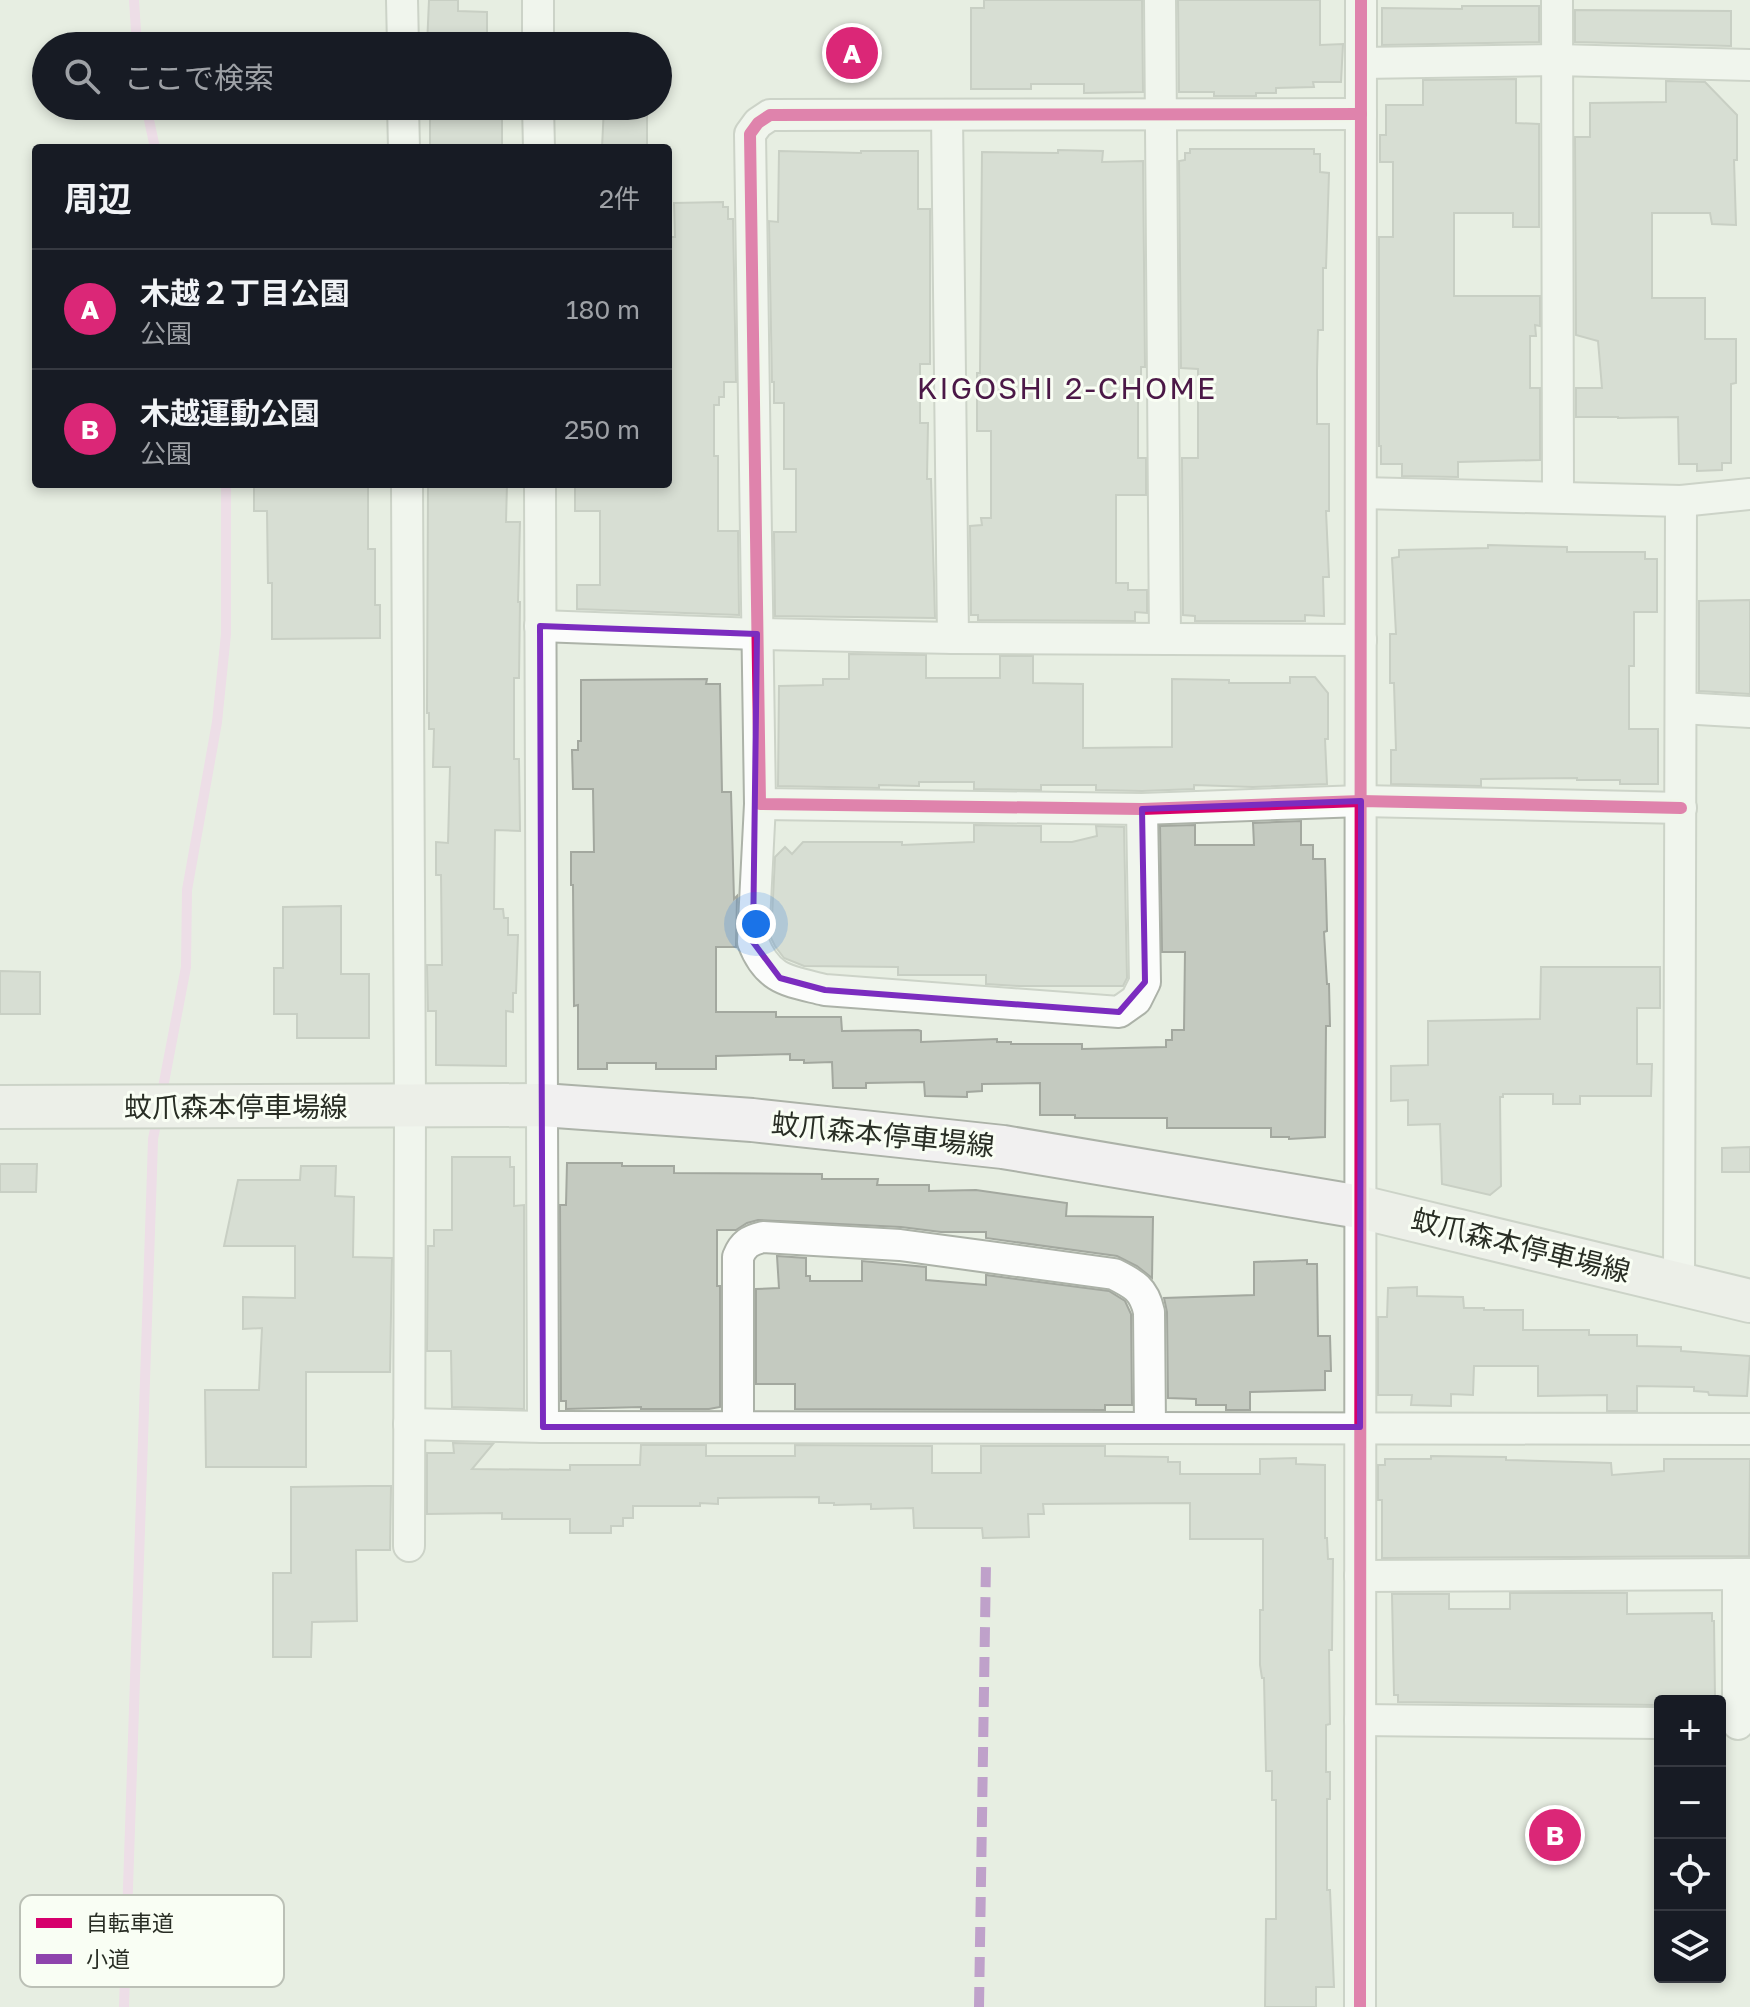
<!DOCTYPE html>
<html lang="ja">
<head>
<meta charset="utf-8">
<style>
	:root { --surface:#171b24; --page:#20242c; --text:#f1f3f6; --muted:#9ea1a6; --line:#363941; --accent:#db2777 }
	body { margin:0; font-family:"Golos Text","Noto Sans JP",sans-serif; background:var(--page); color:var(--text) }
	.controls { position:absolute; right:24px; bottom:24px; display:grid; overflow:hidden; border-radius:8px; box-shadow:0 4px 12px #0003 }
	.controls button { width:72px; height:72px; display:grid; place-items:center; padding:0; border:0; border-bottom:2px solid var(--line); background:var(--surface); color:var(--text); font:40px sans-serif }
	.you { position:absolute; left:756px; top:924px; width:28px; height:28px; margin:-20px; border:6px solid #fff; border-radius:50%; background:#1a73e8; box-shadow:0 0 0 12px #1a73e833 }
	.badge { display:grid; place-items:center; width:52px; height:52px; border-radius:50%; background:var(--accent); color:#fff; font-size:26px; font-weight:700 }
	.pin { position:absolute; translate:-50% -50%; border:4px solid #fff; box-shadow:0 2px 8px #0006 }
	.list { margin:0; padding:0; list-style:none }
	h2 { display:flex; justify-content:space-between; align-items:center; height:104px; margin:0; padding:0 32px; font-size:34px }
	h2 small { font-size:26px; font-weight:400; color:var(--muted) }
	.list li { display:grid; grid-template-columns:52px 1fr auto; gap:24px; align-items:center; box-sizing:border-box; height:120px; padding:0 32px; border-top:2px solid var(--line) }
	.list b { display:block; font-size:30px; white-space:nowrap }
	.list p { margin:0; font-size:26px; white-space:nowrap; color:var(--muted) }
	.list em { font-size:26px; font-style:normal; color:var(--muted) }
	.icon { flex:none; width:44px; height:44px; fill:none; stroke:currentColor; stroke-width:2; stroke-linecap:round; stroke-linejoin:round }
	.map { position:relative; flex:none; width:1750px; height:2007px; overflow:hidden }
	.search { position:absolute; background:var(--surface); box-shadow:0 4px 12px #0003; left:32px; top:32px; width:640px; height:88px; display:flex; align-items:center; gap:20px; box-sizing:border-box; padding:0 28px; border-radius:44px; color:var(--muted); font-size:30px }
	.panel { position:absolute; background:var(--surface); box-shadow:0 4px 12px #0003; left:32px; top:144px; width:640px; height:344px; border-radius:8px }
	.map>svg:first-child { display:block }
</style>
</head>
<body>
<div class="map">
<svg width="1750" height="2007" viewBox="0 0 1750 2007">
	<rect width="100%" height="100%" fill="#e7eee2"/>
	<g fill="none" stroke-linecap="round" stroke-linejoin="round">
		<g stroke="#f4c9ed" stroke-width="10">
			<path d="M 134,0 L 137,46"/>
			<path d="M 146,106 L 155,148"/>
			<path d="M 161,1098 L 186,967 L 187,890 L 217,722 L 226,634 L 226,484"/>
			<path d="M 124,2007 L 152,1171 L 153,1139 L 158,1114"/>
		</g>
	</g>
	<g fill="#c4cac0" stroke="#a3a89f" stroke-width="2">
		<path d="M 429,0 L 458,0 L 458,11 L 487,12 L 487,46 L 427,46 Z"/>
		<path d="M 984,0 L 1142,0 L 1143,92 L 1084,93 L 1084,84 L 1031,84 L 1031,89 L 971,89 L 971,8 L 984,8 Z"/>
		<path d="M 1178,0 L 1320,0 L 1320,45 L 1343,44 L 1341,82 L 1313,82 L 1314,87 L 1276,88 L 1276,93 L 1256,93 L 1256,96 L 1214,96 L 1214,92 L 1179,92 Z"/>
		<path d="M 1462,6 L 1539,6 L 1539,42 L 1382,45 L 1382,8 L 1462,9 Z"/>
		<path d="M 1575,10 L 1731,11 L 1731,46 L 1575,42 Z"/>
		<path d="M 1516,79 L 1516,123 L 1539,124 L 1539,227 L 1513,227 L 1513,213 L 1454,213 L 1454,296 L 1540,296 L 1540,326 L 1535,325 L 1536,336 L 1530,336 L 1530,388 L 1540,388 L 1540,460 L 1458,462 L 1458,477 L 1402,476 L 1402,464 L 1381,464 L 1381,446 L 1379,446 L 1379,237 L 1393,237 L 1393,162 L 1380,162 L 1380,135 L 1386,135 L 1386,105 L 1423,105 L 1423,80 Z"/>
		<path d="M 1666,81 L 1705,82 L 1737,115 L 1737,160 L 1734,160 L 1736,225 L 1712,224 L 1710,213 L 1652,213 L 1652,298 L 1705,298 L 1705,339 L 1736,339 L 1736,383 L 1731,384 L 1731,463 L 1722,463 L 1722,470 L 1697,471 L 1697,464 L 1679,464 L 1678,417 L 1618,418 L 1618,417 L 1576,417 L 1576,388 L 1602,388 L 1598,341 L 1576,335 L 1575,137 L 1590,137 L 1590,103 L 1666,102 Z"/>
		<rect x="430" y="106" width="72" height="42"/>
		<path d="M 604,106 L 647,106 L 647,148 L 602,148 Z"/>
		<path d="M 1190,149 L 1314,149 L 1314,154 L 1320,154 L 1320,172 L 1329,173 L 1326,268 L 1323,268 L 1323,330 L 1318,330 L 1317,371 L 1317,424 L 1329,424 L 1329,511 L 1326,511 L 1329,577 L 1323,577 L 1324,616 L 1305,615 L 1305,621 L 1195,621 L 1195,616 L 1183,615 L 1182,458 L 1198,458 L 1198,369 L 1181,368 L 1179,161 L 1185,160 L 1185,153 L 1190,153 Z"/>
		<path d="M 1058,150 L 1103,151 L 1102,162 L 1143,161 L 1145,367 L 1141,367 L 1141,390 L 1138,390 L 1138,458 L 1146,458 L 1146,495 L 1116,495 L 1116,583 L 1128,583 L 1128,590 L 1147,590 L 1147,613 L 1135,612 L 1135,621 L 978,620 L 978,615 L 971,615 L 970,526 L 982,525 L 981,518 L 991,518 L 991,431 L 977,431 L 977,373 L 980,373 L 982,152 L 1058,153 Z"/>
		<path d="M 779,151 L 861,153 L 861,151 L 918,151 L 918,209 L 930,209 L 930,364 L 920,364 L 920,423 L 928,423 L 927,479 L 931,479 L 935,618 L 775,616 L 774,532 L 796,532 L 796,469 L 784,469 L 784,403 L 774,403 L 774,382 L 772,382 L 769,221 L 778,222 Z"/>
		<path d="M 723,202 L 723,207 L 728,207 L 728,219 L 733,219 L 736,382 L 724,382 L 724,397 L 719,397 L 719,405 L 714,405 L 714,456 L 718,456 L 718,531 L 738,531 L 739,615 L 577,609 L 577,585 L 600,585 L 600,511 L 575,511 L 575,484 L 668,484 L 668,237 L 675,237 L 674,203 Z"/>
		<path d="M 254,484 L 368,484 L 368,549 L 375,549 L 375,605 L 380,605 L 380,638 L 272,639 L 272,583 L 268,583 L 267,511 L 254,511 Z"/>
		<path d="M 446,484 L 507,484 L 506,522 L 520,522 L 518,602 L 520,602 L 519,678 L 514,678 L 514,759 L 519,759 L 520,831 L 495,830 L 494,909 L 503,909 L 504,918 L 508,918 L 508,935 L 518,935 L 516,993 L 513,993 L 513,1012 L 506,1011 L 506,1066 L 436,1065 L 436,1011 L 428,1011 L 427,965 L 442,965 L 441,875 L 436,875 L 436,842 L 448,843 L 450,767 L 433,767 L 434,729 L 429,729 L 429,713 L 427,713 L 428,486 L 446,486 Z"/>
		<path d="M 1488,545 L 1567,547 L 1567,552 L 1645,552 L 1645,559 L 1657,559 L 1657,612 L 1634,612 L 1634,666 L 1629,666 L 1629,729 L 1658,729 L 1658,784 L 1620,784 L 1620,780 L 1577,780 L 1577,778 L 1481,779 L 1481,786 L 1391,784 L 1391,750 L 1396,750 L 1394,683 L 1390,683 L 1390,634 L 1396,634 L 1392,558 L 1399,557 L 1399,550 L 1488,548 Z"/>
		<path d="M 1750,600 L 1750,694 L 1699,691 L 1699,601 Z"/>
		<path d="M 849,654 L 926,655 L 926,678 L 1000,678 L 1000,656 L 1033,656 L 1033,683 L 1083,684 L 1083,748 L 1172,747 L 1172,679 L 1229,680 L 1229,683 L 1290,683 L 1290,677 L 1315,677 L 1328,693 L 1328,739 L 1325,739 L 1327,784 L 1253,787 L 1194,785 L 1194,789 L 1142,791 L 1096,790 L 1096,785 L 1041,785 L 1041,790 L 974,789 L 974,782 L 919,782 L 919,786 L 879,785 L 879,788 L 778,786 L 779,686 L 823,685 L 823,679 L 849,679 Z"/>
		<path d="M 707,679 L 706,684 L 720,684 L 722,792 L 731,792 L 734,899 L 737,896 L 736,947 L 716,947 L 716,1012 L 776,1012 L 776,1017 L 841,1017 L 842,1031 L 918,1030 L 921,1031 L 921,1042 L 997,1039 L 997,1042 L 1011,1042 L 1011,1044 L 1082,1044 L 1082,1049 L 1166,1047 L 1166,1040 L 1172,1040 L 1172,1030 L 1184,1030 L 1185,952 L 1162,952 L 1160,826 L 1195,825 L 1195,845 L 1254,845 L 1253,823 L 1301,821 L 1301,845 L 1313,845 L 1313,859 L 1325,859 L 1327,931 L 1324,932 L 1327,984 L 1329,984 L 1330,1026 L 1326,1026 L 1325,1137 L 1289,1139 L 1289,1137 L 1271,1137 L 1271,1128 L 1167,1128 L 1167,1118 L 1075,1118 L 1075,1115 L 1040,1115 L 1040,1083 L 982,1084 L 982,1091 L 967,1092 L 967,1097 L 925,1096 L 924,1082 L 866,1083 L 866,1088 L 833,1088 L 832,1062 L 804,1063 L 804,1060 L 790,1060 L 790,1054 L 716,1056 L 716,1069 L 656,1069 L 656,1063 L 607,1063 L 607,1069 L 578,1069 L 578,1005 L 574,1006 L 573,885 L 571,885 L 571,852 L 594,852 L 593,789 L 573,789 L 572,750 L 578,750 L 578,741 L 581,741 L 581,680 Z"/>
		<path d="M 974,825 L 1041,826 L 1041,842 L 1072,842 L 1097,836 L 1096,826 L 1124,827 L 1127,978 L 1123,986 L 1019,986 L 986,984 L 986,975 L 898,975 L 898,967 L 804,966 L 784,958 L 775,946 L 771,938 L 775,857 L 785,847 L 792,854 L 803,842 L 902,842 L 902,845 L 974,842 Z"/>
		<path d="M 341,906 L 341,974 L 369,974 L 369,1038 L 297,1038 L 297,1014 L 274,1014 L 274,968 L 283,968 L 283,907 Z"/>
		<path d="M 1541,967 L 1660,967 L 1660,1008 L 1637,1008 L 1637,1064 L 1652,1064 L 1651,1096 L 1580,1096 L 1580,1104 L 1553,1104 L 1553,1094 L 1503,1094 L 1503,1097 L 1500,1097 L 1501,1186 L 1490,1195 L 1442,1184 L 1440,1124 L 1408,1125 L 1408,1100 L 1391,1101 L 1391,1066 L 1428,1065 L 1428,1021 L 1540,1019 Z"/>
		<path d="M 0,971 L 40,972 L 40,1014 L 0,1014 Z"/>
		<path d="M 1750,1147 L 1750,1172 L 1722,1172 L 1722,1148 Z"/>
		<path d="M 452,1157 L 510,1157 L 510,1167 L 514,1167 L 514,1206 L 524,1205 L 524,1409 L 452,1407 L 451,1351 L 427,1351 L 428,1246 L 434,1246 L 434,1230 L 452,1230 Z"/>
		<path d="M 567,1163 L 622,1163 L 622,1166 L 674,1166 L 674,1173 L 822,1174 L 822,1179 L 878,1179 L 877,1185 L 929,1185 L 929,1191 L 976,1190 L 1067,1203 L 1066,1216 L 1153,1217 L 1152,1278 L 1137,1266 L 1117,1256 L 986,1238 L 986,1232 L 941,1232 L 901,1227 L 758,1220 L 747,1223 L 736,1230 L 717,1230 L 717,1286 L 720,1286 L 720,1407 L 709,1409 L 641,1409 L 641,1407 L 566,1409 L 566,1401 L 561,1401 L 560,1205 L 566,1205 Z"/>
		<path d="M 0,1164 L 37,1164 L 36,1192 L 0,1192 Z"/>
		<path d="M 301,1166 L 336,1166 L 335,1196 L 354,1197 L 353,1257 L 392,1258 L 390,1372 L 306,1372 L 306,1467 L 206,1467 L 205,1390 L 259,1390 L 262,1328 L 243,1329 L 243,1297 L 295,1298 L 295,1246 L 224,1246 L 238,1180 L 300,1180 Z"/>
		<path d="M 777,1256 L 806,1258 L 806,1276 L 810,1276 L 810,1281 L 862,1281 L 862,1261 L 926,1267 L 926,1280 L 986,1285 L 986,1275 L 1109,1291 L 1125,1301 L 1131,1314 L 1132,1405 L 1105,1405 L 1105,1410 L 795,1409 L 795,1384 L 756,1384 L 756,1289 L 779,1288 Z"/>
		<path d="M 1307,1260 L 1307,1264 L 1317,1264 L 1318,1336 L 1330,1336 L 1331,1371 L 1325,1371 L 1325,1390 L 1250,1392 L 1250,1410 L 1226,1410 L 1226,1405 L 1196,1405 L 1196,1399 L 1168,1398 L 1167,1312 L 1164,1298 L 1254,1295 L 1254,1262 Z"/>
		<path d="M 1417,1287 L 1417,1296 L 1463,1297 L 1464,1308 L 1484,1308 L 1484,1310 L 1523,1310 L 1523,1330 L 1589,1330 L 1589,1335 L 1637,1335 L 1637,1346 L 1681,1347 L 1681,1351 L 1750,1356 L 1747,1396 L 1709,1395 L 1708,1392 L 1694,1391 L 1694,1387 L 1637,1386 L 1637,1411 L 1607,1411 L 1607,1395 L 1538,1396 L 1538,1366 L 1474,1366 L 1473,1395 L 1451,1394 L 1451,1406 L 1411,1405 L 1412,1395 L 1378,1395 L 1378,1317 L 1387,1317 L 1388,1288 Z"/>
		<path d="M 453,1443 L 493,1444 L 472,1469 L 570,1470 L 570,1465 L 640,1465 L 641,1445 L 706,1445 L 706,1456 L 795,1456 L 795,1445 L 932,1446 L 932,1473 L 981,1473 L 981,1446 L 1105,1446 L 1105,1456 L 1168,1457 L 1168,1462 L 1180,1462 L 1180,1474 L 1260,1474 L 1260,1459 L 1296,1458 L 1296,1464 L 1325,1465 L 1325,1538 L 1327,1538 L 1328,1559 L 1333,1559 L 1332,1650 L 1329,1650 L 1330,1724 L 1326,1725 L 1326,1772 L 1330,1772 L 1330,1799 L 1327,1799 L 1327,1890 L 1330,1890 L 1334,1987 L 1316,1987 L 1316,2007 L 1265,2007 L 1266,1919 L 1276,1919 L 1276,1800 L 1272,1800 L 1272,1771 L 1266,1771 L 1264,1678 L 1262,1678 L 1260,1665 L 1260,1610 L 1263,1610 L 1263,1539 L 1190,1539 L 1190,1503 L 1043,1504 L 1044,1514 L 1028,1514 L 1029,1537 L 983,1538 L 982,1528 L 914,1528 L 913,1508 L 871,1509 L 871,1504 L 834,1505 L 834,1503 L 819,1503 L 819,1497 L 718,1498 L 718,1504 L 700,1503 L 700,1506 L 633,1506 L 633,1518 L 623,1518 L 623,1526 L 611,1526 L 611,1533 L 570,1533 L 570,1519 L 502,1519 L 502,1513 L 427,1514 L 427,1453 L 454,1453 Z"/>
		<path d="M 1431,1456 L 1506,1457 L 1506,1460 L 1611,1463 L 1612,1475 L 1664,1471 L 1664,1459 L 1750,1459 L 1749,1556 L 1382,1558 L 1382,1500 L 1378,1500 L 1378,1465 L 1385,1465 L 1385,1459 L 1431,1459 Z"/>
		<path d="M 369,1486 L 391,1486 L 390,1550 L 356,1550 L 357,1621 L 312,1622 L 311,1657 L 273,1657 L 273,1573 L 291,1573 L 291,1487 Z"/>
		<path d="M 1510,1593 L 1627,1593 L 1627,1614 L 1712,1613 L 1712,1621 L 1714,1621 L 1715,1699 L 1711,1699 L 1711,1701 L 1660,1701 L 1660,1705 L 1398,1702 L 1398,1695 L 1394,1695 L 1392,1594 L 1449,1594 L 1449,1609 L 1510,1609 Z"/>
	</g>
	<g fill="none" stroke-linecap="round" stroke-linejoin="round">
		<defs>
			<g id="minor">
				<path d="M 402,0 L 403,46"/>
				<path d="M 538,0 L 538,46"/>
				<path d="M 1160,0 L 1165,639"/>
				<path d="M 1557,0 L 1558,497"/>
				<path d="M 1361,63 L 1557,60 L 1750,65"/>
				<path d="M 403,106 L 404,148"/>
				<path d="M 538,106 L 539,148"/>
				<path d="M 1361,114 L 770,115 L 758,123 L 750,134 L 760,804 L 1142,809 L 1361,801 L 1681,808"/>
				<path d="M 947,115 L 953,638"/>
				<path d="M 407,484 L 410,1105 L 409,1546"/>
				<path d="M 540,484 L 543,1427"/>
				<path d="M 1361,493 L 1681,501 L 1750,494"/>
				<path d="M 540,626 L 757,634 L 953,638 L 1361,640"/>
				<path d="M 1681,708 L 1750,712"/>
				<path d="M 760,804 L 753,942 C 768,981 789,981 825,990 L 1119,1012 L 1136,1000 L 1145,982 L 1142,809"/>
				<path d="M 1679,1284 L 1681,501"/>
				<path d="M 409,1424 L 543,1427 L 1750,1429"/>
				<path d="M 738,1427 L 738,1257 C 743,1244 750,1240 763,1237 L 900,1245 L 1114,1274 C 1134,1284 1144,1289 1149,1312 L 1150,1427"/>
				<path d="M 1738,1574 L 1738,1724"/>
				<path d="M 1360,1576 L 1750,1574"/>
				<path d="M 1360,1720 L 1660,1723"/>
				<path d="M 1360,2007 L 1361,0"/>
			</g>
			<path id="secondary" d="M 0,1107 L 542,1105 L 752,1120 L 1003,1147 L 1360,1207 L 1750,1301"/>
		</defs>
		<use href="#minor" stroke="#acb2a8" stroke-width="34"/>
		<use href="#secondary" stroke="#acb2a8" stroke-width="46"/>
		<use href="#minor" stroke="#fbfcfb" stroke-width="30"/>
		<use href="#secondary" stroke="#f1f0f0" stroke-width="42"/>
		<path stroke="#8e44ad" stroke-width="10" stroke-dasharray="20 10" stroke-linecap="butt" d="M 979,2007 L 986,1563"/>
		<defs>
			<g id="cycleway">
				<path d="M 1361,114 L 770,115 L 758,123 L 750,134 L 760,804 L 1142,809 L 1361,801 L 1681,808"/>
				<path d="M 1360,2007 L 1361,0"/>
			</g>
		</defs>
		<use href="#cycleway" stroke="#f9fef4" stroke-width="17"/>
		<use href="#cycleway" stroke="#d6006c" stroke-width="12"/>
	</g>
	<path d="M0 0H1750V2007H0ZM 540,626 L 757,634 L 753,942 L 780,978 L 825,990 L 1119,1012 L 1145,982 L 1142,809 L 1361,801 L 1360,1427 L 543,1427 Z" fill="#e7eee2" fill-opacity=".55" fill-rule="evenodd"/>
	<path fill="none" stroke="#7b2cbf" stroke-width="6" stroke-linejoin="round" d="M 540,626 L 757,634 L 753,942 L 780,978 L 825,990 L 1119,1012 L 1145,982 L 1142,809 L 1361,801 L 1360,1427 L 543,1427 Z"/>
	<g text-anchor="middle" dominant-baseline="central" stroke-width="6" stroke-linejoin="round" paint-order="stroke">
		<g font-size="28" fill="#292e25" stroke="#f9fef4">
			<text x="236" y="1106">蚊爪森本停車場線</text>
			<text transform="translate(883 1134) rotate(6)">蚊爪森本停車場線</text>
			<text transform="translate(1521 1245) rotate(14)">蚊爪森本停車場線</text>
		</g>
		<g font-size="30" letter-spacing="2" fill="#4b1847" stroke="#f9fef4">
			<text x="1067" y="388">KIGOSHI 2-CHOME</text>
		</g>
	</g>
	<rect x="20" y="1895" width="264" height="92" rx="12" fill="#f9fef4" stroke="#bbc0b6" stroke-width="2"/>
	<rect x="36" y="1918" width="36" height="10" fill="#d6006c"/>
	<rect x="36" y="1954" width="36" height="10" fill="#8e44ad"/>
	<g font-size="22" fill="#292e25">
		<text x="86" y="1931">自転車道</text>
		<text x="86" y="1967">小道</text>
	</g>
</svg>
<div class="controls">
<button>+</button>
<button>−</button>
<button><svg class="icon" aria-label="locate" viewBox="0 0 24 24"><circle cx="12" cy="12" r="6"/><path d="M12 2v4M12 18v4M2 12h4M18 12h4"/></svg></button>
<button><svg class="icon" aria-label="layers" viewBox="0 0 24 24"><path d="M12 4l9 5-9 5-9-5zM3 14l9 5 9-5"/></svg></button>
</div>
<div class="you"></div>
<div class="pin badge" style="left:852px;top:53px">A</div>
<div class="pin badge" style="left:1555px;top:1835px">B</div>
<div class="search"><svg class="icon" aria-label="search" viewBox="0 0 24 24"><circle cx="10" cy="10" r="6"/><path d="M15 15l6 6"/></svg>ここで検索</div>
<section class="panel">
<h2>周辺<small>2件</small></h2>
<ul class="list">
<li><span class="badge">A</span><div><b>木越２丁目公園</b><p>公園</p></div><em>180 m</em></li>
<li><span class="badge">B</span><div><b>木越運動公園</b><p>公園</p></div><em>250 m</em></li>
</ul>
</section>
</div>
</body>
</html>
